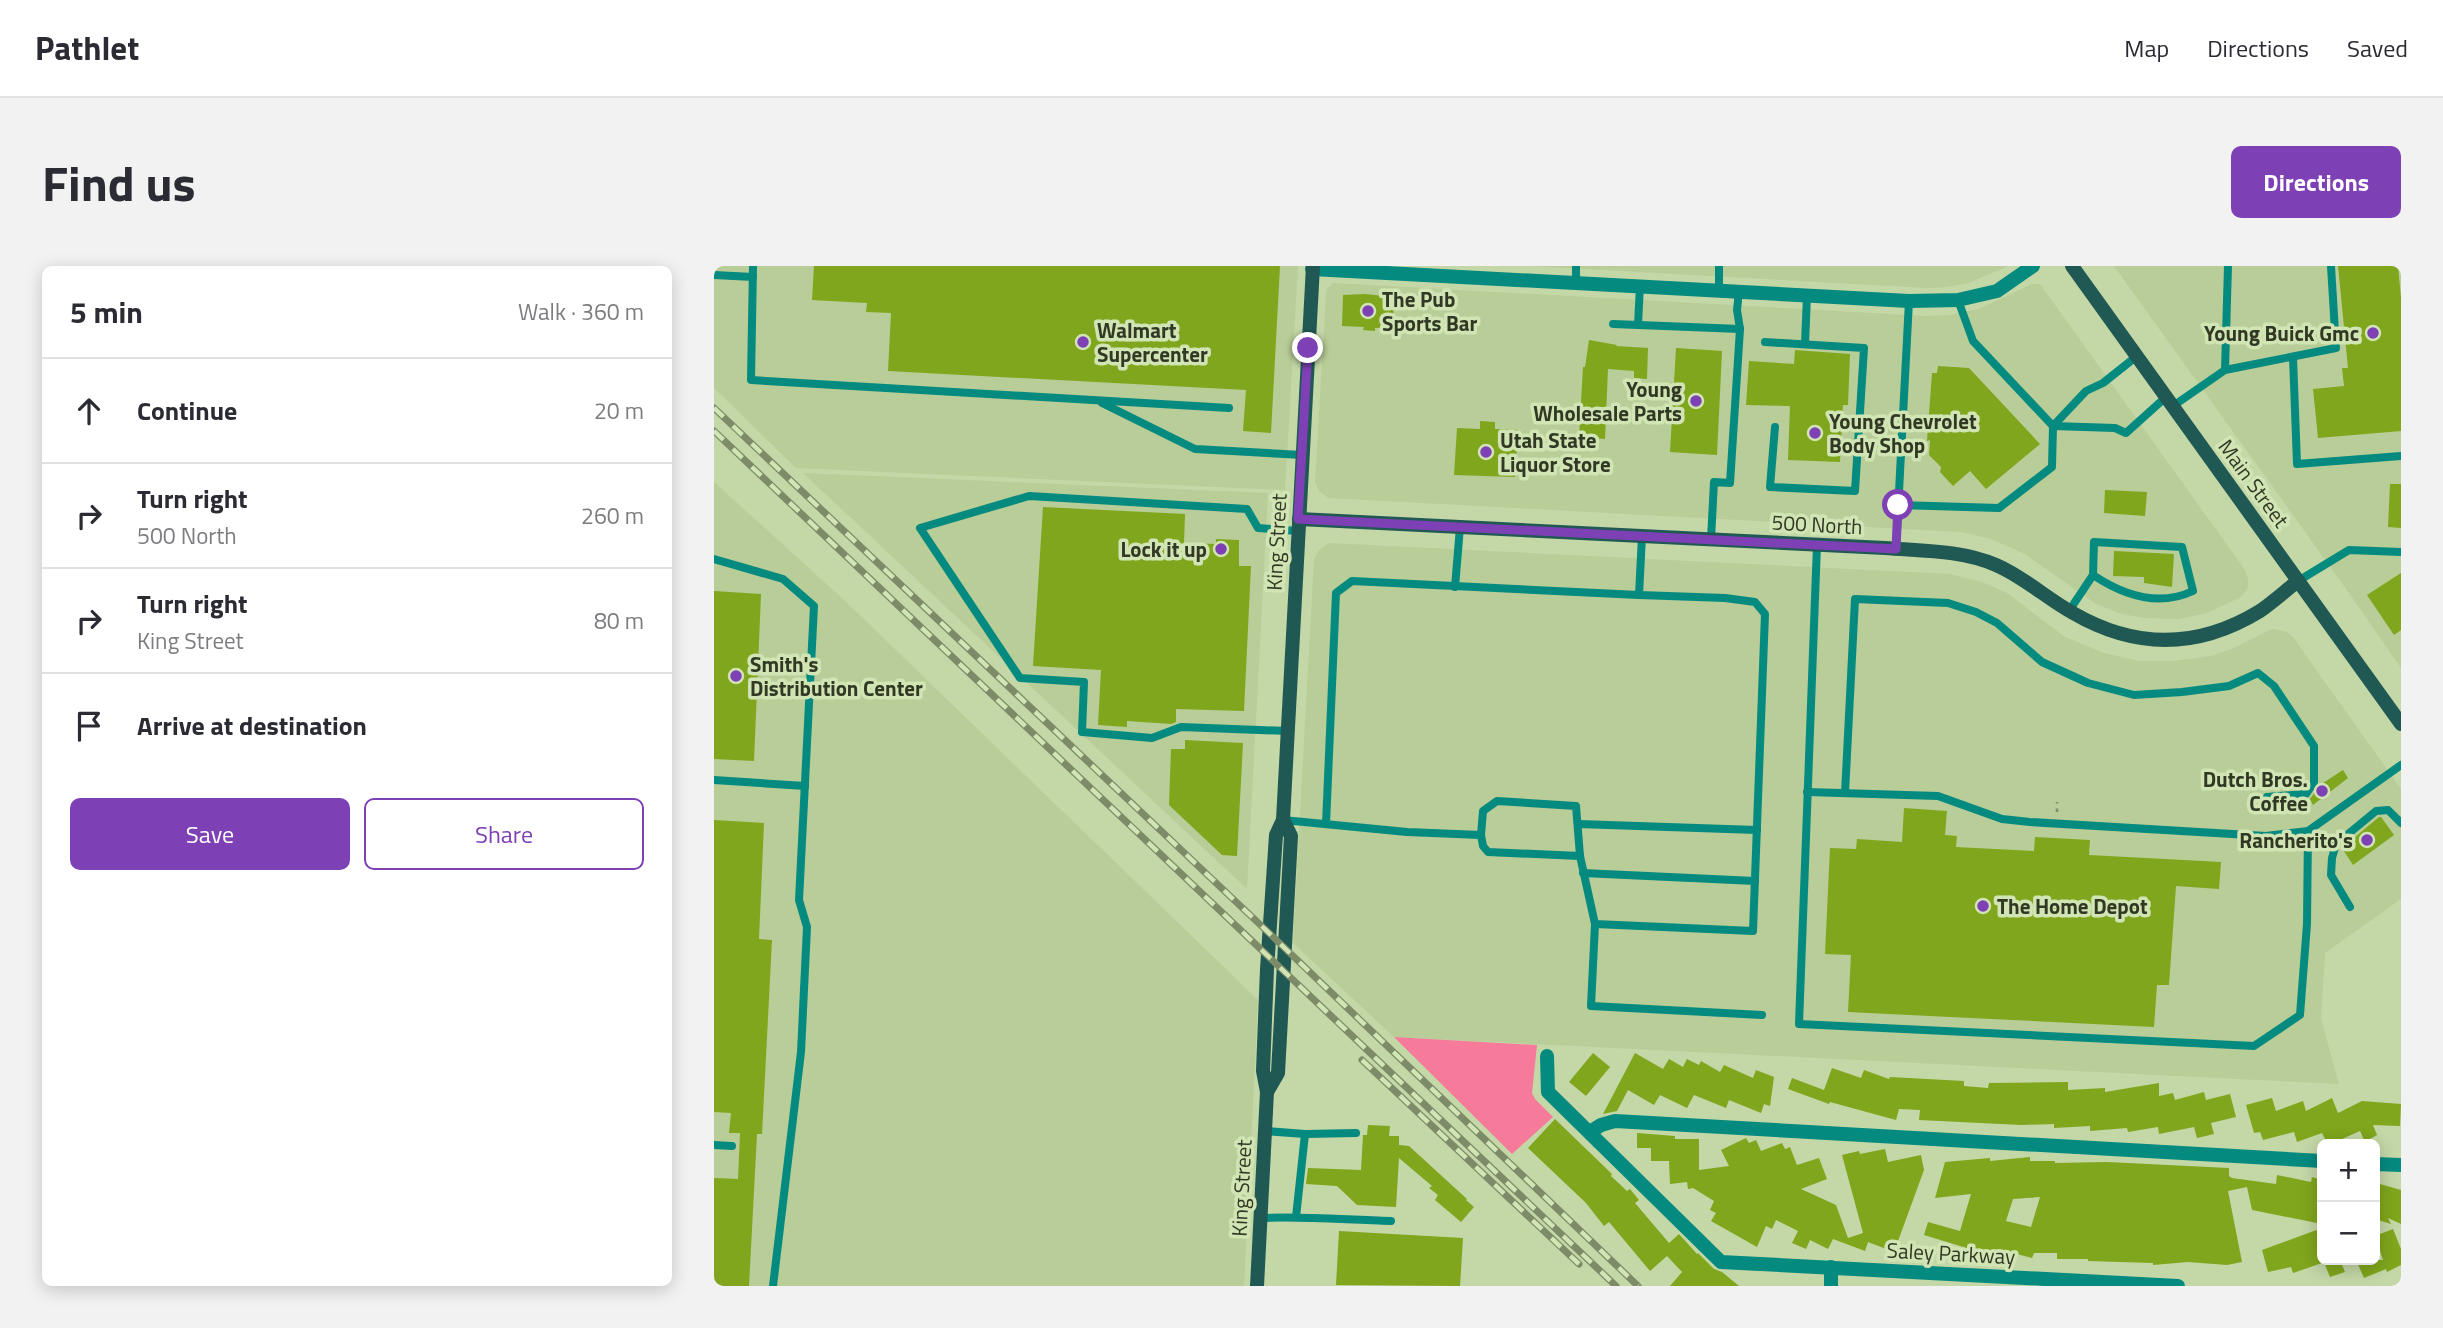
<!DOCTYPE html>
<html lang="en">
<head>
<meta charset="utf-8">
<style>
	:root { --surface:#fff; --page:#f2f2f3; --text:#2b2b33; --muted:#7c7c81; --line:#e1e1e2; --accent:#7e40b5 }
	body { margin:0; font-family:"Titillium Web",sans-serif; background:var(--page); color:var(--text) }
	.controls { position:absolute; right:21px; bottom:21px; display:grid; overflow:hidden; border-radius:10px; box-shadow:0 4px 18px #0003 }
	.controls button { width:63px; height:63px; display:grid; place-items:center; padding:0; border:0; border-bottom:2px solid var(--line); background:var(--surface); color:var(--text); font:35px sans-serif }
	.stop { position:absolute; width:21px; height:21px; margin:-16px; border:5px solid #7e40b5; border-radius:50%; background:#fff }
	.stop.end { background:#7e40b5; border-color:#fff; box-shadow:0 2px 7px #0008 }
	.list { margin:0; padding:0; list-style:none }
	h2 { display:flex; justify-content:space-between; align-items:center; height:91px; margin:0; padding:0 28px; font-size:30px }
	h2 small { font-size:23px; font-weight:400; color:var(--muted) }
	.list li { display:grid; grid-template-columns:46px 1fr auto; gap:21px; align-items:center; box-sizing:border-box; height:105px; padding:0 28px; border-top:2px solid var(--line) }
	.list b { display:block; font-size:26px; white-space:nowrap }
	.list p { margin:0; font-size:23px; white-space:nowrap; color:var(--muted) }
	.list em { font-size:23px; font-style:normal; color:var(--muted) }
	.actions { display:flex; gap:14px; padding:21px 28px }
	.actions a { flex:1; padding:16px 0; border:2px solid var(--accent); border-radius:10px; text-align:center; font-size:24px; color:var(--accent) }
	.actions .main { background:var(--accent); color:#fff }
	.icon { flex:none; width:38px; height:38px; fill:none; stroke:currentColor; stroke-width:2; stroke-linecap:round; stroke-linejoin:round }
	.map { position:relative; flex:none; width:1687px; height:1020px; overflow:hidden; border-radius:10px }
	header { display:flex; align-items:center; gap:42px; box-sizing:border-box; height:98px; padding:0 35px; background:var(--surface); border-bottom:2px solid var(--line) }
	header strong { font-size:33px }
	nav { display:flex; gap:38px; margin-inline-start:auto; font-size:24px }
	.intro { display:flex; align-items:center; justify-content:space-between; box-sizing:border-box; height:168px; padding:0 42px }
	h1 { margin:0; font-size:49px }
	.button { padding:18px 32px; border-radius:10px; background:var(--accent); color:#fff; font-size:24px; font-weight:700 }
	main { display:flex; gap:42px; padding:0 42px }
	aside { flex:1; background:var(--surface); border-radius:10px; box-shadow:0 4px 18px #0003 }
	.map>svg:first-child { display:block }
</style>
</head>
<body>
<header>
<strong>Pathlet</strong>
<nav><a>Map</a><a>Directions</a><a>Saved</a></nav>
</header>
<div class="intro"><h1>Find us</h1><a class="button">Directions</a></div>
<main>
<aside>
<h2>5 min<small>Walk · 360 m</small></h2>
<ul class="list">
<li><svg class="icon" aria-label="ahead" viewBox="0 0 24 24"><path d="M12 20V5M6 11l6-6 6 6"/></svg><div><b>Continue</b></div><em>20 m</em></li>
<li><svg class="icon" aria-label="right" viewBox="0 0 24 24"><path d="M7 20v-9h11M14 6l5 5-5 5"/></svg><div><b>Turn right</b><p>500 North</p></div><em>260 m</em></li>
<li><svg class="icon" aria-label="right" viewBox="0 0 24 24"><path d="M7 20v-9h11M14 6l5 5-5 5"/></svg><div><b>Turn right</b><p>King Street</p></div><em>80 m</em></li>
<li><svg class="icon" aria-label="arrive" viewBox="0 0 24 24"><path d="M6 21V4h12l-3 4 3 4H6"/></svg><div><b>Arrive at destination</b></div></li>
</ul>
<div class="actions"><a class="main">Save</a><a>Share</a></div>
</aside>
<div class="map">
<svg width="1687" height="1020" viewBox="0 0 1687 1020">
	<rect width="100%" height="100%" fill="#c4d7a7"/>
	<g fill="#b8cd97">
		<path d="M 0,0 L 584,0 L 571,224 L 82,202 L 0,122 Z"/>
		<path d="M 817,0 L 1294,0 L 1255,17 L 1234,21 L 1214,22 Z"/>
		<path d="M 1400,0 L 1687,0 L 1687,402 L 1635,327 Z"/>
		<path d="M 619,17 L 1213,50 L 1235,49 L 1265,43 L 1318,18 L 1326,18 L 1531,304 L 1534,313 L 1534,321 L 1527,331 L 1493,347 L 1465,353 L 1430,352 L 1408,348 L 1382,338 L 1311,288 L 1277,273 L 1248,266 L 614,232 L 605,225 L 601,216 L 612,28 L 613,23 Z"/>
		<path d="M 89,207 L 554,227 L 533,623 Z"/>
		<path d="M 0,216 L 129,333 L 544,734 L 530,1020 L 0,1020 Z"/>
		<path d="M 615,277 L 1236,308 L 1268,316 L 1293,327 L 1351,371 L 1390,387 L 1425,395 L 1459,395 L 1497,390 L 1520,382 L 1558,363 L 1571,365 L 1578,370 L 1687,523 L 1687,633 L 1611,687 L 1607,753 L 1625,818 L 680,771 L 579,677 L 600,293 L 605,284 Z"/>
	</g>
	<path fill="#f67b9b" d="M 680,771 L 823,779 L 818,827 L 821,833 L 839,851 L 798,888 Z"/>
	<g fill="#7fa61c" fill-rule="evenodd">
		<path d="M 100,0 L 566,0 L 557,167 L 529,165 L 532,124 L 174,105 L 177,47 L 152,46 L 153,37 L 98,34 Z"/>
		<path d="M 1624,0 L 1684,0 L 1687,32 L 1687,165 L 1604,172 L 1599,123 L 1630,120 L 1628,102 L 1634,102 Z"/>
		<path d="M 651,28 L 680,31 L 679,62 L 661,62 L 661,65 L 649,64 L 650,61 L 628,60 L 629,29 Z"/>
		<path d="M 875,74 L 903,79 L 902,80 L 934,82 L 933,113 L 920,112 L 920,105 L 894,103 L 891,173 L 865,171 L 869,101 L 871,101 Z"/>
		<path d="M 962,82 L 1008,85 L 1003,189 L 956,186 Z"/>
		<path d="M 1081,84 L 1136,88 L 1134,139 L 1129,139 L 1126,196 L 1074,194 L 1076,140 L 1032,139 L 1035,95 L 1080,98 Z"/>
		<path d="M 1224,100 L 1255,102 L 1326,178 L 1272,223 L 1256,205 L 1239,220 L 1226,206 L 1227,201 L 1215,189 L 1216,174 L 1213,175 L 1218,107 L 1223,107 Z"/>
		<path d="M 766,155 L 781,156 L 781,163 L 804,164 L 801,211 L 740,209 L 743,162 L 766,163 Z"/>
		<path d="M 1676,218 L 1687,218 L 1687,262 L 1674,261 Z"/>
		<path d="M 1391,224 L 1433,226 L 1431,250 L 1390,247 Z"/>
		<path d="M 329,241 L 471,248 L 470,277 L 502,278 L 502,273 L 525,274 L 525,300 L 537,300 L 530,445 L 462,443 L 462,456 L 457,458 L 413,455 L 413,461 L 384,459 L 387,404 L 319,400 Z"/>
		<path d="M 1400,285 L 1460,288 L 1458,321 L 1430,317 L 1430,311 L 1399,310 Z"/>
		<path d="M 1687,307 L 1687,364 L 1680,369 L 1653,329 Z"/>
		<path d="M 0,325 L 47,328 L 40,495 L 0,493 Z"/>
		<path d="M 471,474 L 529,477 L 523,590 L 508,589 L 455,539 L 457,483 L 471,483 Z"/>
		<path d="M 1629,504 L 1634,512 L 1599,539 L 1596,533 L 1606,519 Z"/>
		<path d="M 1190,542 L 1233,545 L 1231,569 L 1243,570 L 1242,581 L 1320,585 L 1321,571 L 1376,574 L 1375,589 L 1507,596 L 1505,623 L 1462,620 L 1455,719 L 1443,719 L 1440,761 L 1134,746 L 1137,689 L 1111,688 L 1116,582 L 1142,583 L 1143,573 L 1188,576 Z"/>
		<path d="M 1665,551 L 1667,551 L 1680,569 L 1639,599 L 1628,582 Z"/>
		<path d="M 0,554 L 50,557 L 45,673 L 58,674 L 48,868 L 43,868 L 35,1020 L 0,1020 L 0,912 L 24,913 L 26,867 L 15,867 L 17,847 L 0,846 Z"/>
		<path d="M 879,787 L 896,801 L 872,830 L 855,816 Z"/>
		<path d="M 921,787 L 949,803 L 955,793 L 969,801 L 973,793 L 985,799 L 987,795 L 1006,806 L 1010,799 L 1039,812 L 1042,804 L 1060,811 L 1056,840 L 1050,838 L 1047,847 L 1015,834 L 1012,842 L 980,829 L 973,842 L 946,829 L 940,839 L 914,824 L 903,845 L 889,848 Z"/>
		<path d="M 1118,802 L 1147,812 L 1150,804 L 1175,813 L 1176,811 L 1250,815 L 1250,820 L 1274,822 L 1275,817 L 1354,816 L 1354,824 L 1391,822 L 1391,826 L 1445,817 L 1445,830 L 1459,827 L 1461,834 L 1490,826 L 1492,834 L 1516,828 L 1522,851 L 1497,857 L 1500,868 L 1483,872 L 1480,861 L 1445,868 L 1444,861 L 1414,866 L 1413,862 L 1376,865 L 1376,860 L 1340,862 L 1340,858 L 1307,859 L 1205,854 L 1206,844 L 1185,843 L 1182,854 L 1116,836 L 1115,838 L 1074,823 L 1078,812 L 1110,824 Z"/>
		<path d="M 1558,832 L 1562,845 L 1589,835 L 1592,845 L 1618,832 L 1624,847 L 1648,835 L 1687,838 L 1686,860 L 1659,859 L 1663,869 L 1651,876 L 1646,865 L 1619,877 L 1617,873 L 1612,875 L 1608,867 L 1583,876 L 1580,866 L 1549,874 L 1546,866 L 1540,867 L 1532,839 Z"/>
		<path d="M 841,853 L 898,908 L 897,910 L 913,925 L 916,923 L 925,934 L 921,937 L 955,977 L 965,968 L 983,988 L 984,987 L 1000,1003 L 1008,1006 L 1025,1020 L 956,1020 L 968,1006 L 953,990 L 936,1005 L 895,956 L 890,960 L 872,937 L 814,882 Z"/>
		<path d="M 654,859 L 676,860 L 675,870 L 685,870 L 685,879 L 695,880 L 753,933 L 752,934 L 760,941 L 747,956 L 721,934 L 724,929 L 715,922 L 718,920 L 685,892 L 682,941 L 643,939 L 623,920 L 592,918 L 594,902 L 647,904 L 649,869 L 653,869 Z"/>
		<path d="M 923,867 L 961,870 L 961,873 L 985,873 L 985,904 L 1015,900 L 1007,884 L 1032,872 L 1035,877 L 1042,874 L 1047,885 L 1068,877 L 1071,883 L 1076,881 L 1083,899 L 1105,892 L 1113,913 L 1087,923 L 1122,939 L 1134,972 L 1149,967 L 1128,889 L 1145,885 L 1146,888 L 1171,883 L 1174,896 L 1207,889 L 1210,904 L 1180,986 L 1154,976 L 1151,985 L 1119,973 L 1114,983 L 1096,974 L 1092,983 L 1078,977 L 1084,965 L 1062,954 L 1058,963 L 1052,960 L 1043,981 L 997,955 L 1002,947 L 996,944 L 1000,935 L 979,922 L 974,923 L 973,916 L 956,918 L 955,895 L 937,895 L 937,882 L 923,882 Z"/>
		<path d="M 1316,891 L 1316,895 L 1341,895 L 1341,897 L 1393,896 L 1515,902 L 1515,910 L 1518,912 L 1562,918 L 1563,909 L 1597,916 L 1598,911 L 1608,914 L 1608,958 L 1538,944 L 1533,921 L 1514,925 L 1528,996 L 1513,999 L 1474,996 L 1439,999 L 1439,997 L 1374,995 L 1374,993 L 1343,993 L 1343,987 L 1320,987 L 1318,992 L 1284,983 L 1282,991 L 1210,969 L 1214,956 L 1246,965 L 1257,928 L 1221,932 L 1231,896 L 1276,892 L 1276,895 ZM 1326,931 L 1317,961 L 1292,955 L 1299,933 Z"/>
		<path d="M 1666,918 L 1687,924 L 1687,958 L 1674,952 L 1677,958 L 1661,953 L 1661,919 L 1664,925 Z"/>
		<path d="M 1608,962 L 1608,997 L 1579,1007 L 1577,1001 L 1554,1006 L 1548,984 Z"/>
		<path d="M 1679,963 L 1687,983 L 1687,999 L 1673,1006 L 1672,1003 L 1650,1012 L 1642,994 L 1669,994 L 1661,970 Z"/>
		<path d="M 625,965 L 749,972 L 746,1020 L 622,1019 Z"/>
		<path d="M 1609,994 L 1626,994 L 1631,1006 L 1616,1011 Z"/>
	</g>
	<g fill="none" stroke-linecap="round" stroke-linejoin="round">
		<path stroke="#7f8c6a" stroke-width="2.5" stroke-dasharray="3.5 5" stroke-linecap="butt" d="M 1343,546 L 1343,536"/>
		<g stroke="#058a7f" stroke-width="8">
			<path d="M 39,0 L 37,114 L 515,142"/>
			<path d="M 0,9 L 39,11"/>
			<path d="M 862,16 L 862,0"/>
			<path d="M 1005,24 L 1005,0"/>
			<path d="M 1244,34 L 1259,75 L 1339,160 L 1401,162 L 1412,167 L 1452,131"/>
			<path d="M 899,58 L 1026,63"/>
			<path d="M 924,59 L 926,19"/>
			<path d="M 1051,76 L 1150,82 L 1141,225 L 1056,221 L 1061,161"/>
			<path d="M 1091,78 L 1093,29"/>
			<path d="M 1579,91 L 1583,198 L 1687,190"/>
			<path d="M 1511,104 L 1622,82 L 1617,0"/>
			<path d="M 388,137 L 481,183 L 588,189"/>
			<path d="M 1459,140 L 1511,104 L 1514,0"/>
			<path d="M 1184,239 L 1285,242 L 1338,201 L 1339,160 L 1372,125 L 1389,117 L 1423,90"/>
			<path d="M 997,273 L 1000,216 L 1016,217 L 1026,63 L 1023,44 L 1025,25"/>
			<path d="M 1103,279 L 1085,758 L 1540,780 L 1586,749 L 1593,658 L 1594,565"/>
			<path d="M 1182,283 L 1195,35"/>
			<path d="M 0,293 L 69,313 L 100,340 L 85,634 L 93,661 L 87,786 L 59,1020"/>
			<path d="M 1584,315 L 1635,284 L 1687,286"/>
			<path d="M 741,321 L 746,261"/>
			<path d="M 1355,345 L 1379,309 C 1409,329 1445,341 1479,325 L 1468,281 L 1380,276 L 1379,309"/>
			<path d="M 573,465 L 467,461 L 438,472 L 368,466 L 370,416 L 306,412 L 206,262 L 315,230 L 533,243 L 544,262 L 584,265"/>
			<path d="M 0,514 L 91,520"/>
			<path d="M 1093,526 L 1224,530 L 1288,553 L 1316,556 L 1552,570 L 1594,565 L 1687,499"/>
			<path d="M 1131,527 L 1141,333 L 1234,337 L 1262,346 L 1283,357 L 1328,396 L 1374,417 L 1420,429 L 1468,426 L 1515,420 L 1544,407 L 1560,420 L 1600,480 L 1600,516 L 1592,528 L 1553,531"/>
			<path d="M 569,554 L 693,566 L 767,569 L 769,580 L 774,586 L 866,590"/>
			<path d="M 612,558 L 622,327 L 638,315 L 925,329 L 928,270"/>
			<path d="M 864,558 L 1043,564"/>
			<path d="M 767,569 L 769,545 L 783,535 L 862,540 L 866,590 L 881,658 L 1039,665 L 1051,348 L 1041,336 L 1011,332 L 925,329"/>
			<path d="M 869,607 L 1041,615"/>
			<path d="M 1636,641 L 1617,609 L 1618,592 L 1622,578 L 1662,545 L 1674,544 L 1687,557"/>
			<path d="M 881,658 L 877,740 L 1048,749"/>
			<path d="M 551,865 L 591,868 L 582,951"/>
			<path d="M 591,868 L 642,867"/>
			<path d="M 0,879 L 18,880"/>
			<path d="M 546,952 C 590,950 633,954 677,955"/>
		</g>
		<g stroke="#058a7f" stroke-width="14">
			<path d="M 598,3 L 1195,35 L 1244,34 L 1283,25 L 1319,0"/>
			<path d="M 833,790 L 834,826 L 1007,996 L 1464,1020"/>
			<path d="M 876,866 L 887,859 L 901,855 L 1608,895"/>
			<path d="M 1661,898 L 1687,899"/>
			<path d="M 1117,1020 L 1117,1001"/>
		</g>
		<g stroke="#205953" stroke-width="14">
			<path d="M 1358,0 L 1687,458"/>
			<path d="M 585,253 L 1171,282 C 1208,285 1247,284 1282,299 C 1310,311 1332,332 1359,347 C 1421,383 1484,383 1546,345 C 1559,336 1571,325 1584,315"/>
			<path d="M 553,826 L 564,807 L 577,570 L 569,554"/>
			<path d="M 543,1020 L 553,826 L 549,805 L 553,703 L 562,569 L 569,554 L 599,0"/>
		</g>
		<defs>
			<g id="rail">
				<path d="M 0,142 L 555,667 L 924,1020"/>
				<path d="M 0,165 L 902,1020"/>
				<path d="M 648,794 L 865,998"/>
			</g>
		</defs>
		<use href="#rail" stroke="#7d8b68" stroke-width="7"/>
		<use href="#rail" stroke="#d1e4b4" stroke-width="4.5" stroke-dasharray="13" stroke-linecap="butt"/>
	</g>
	<g fill="none" stroke-linecap="round" stroke-linejoin="round">
		<path stroke="#7e40b5" stroke-width="9" d="M 594,82 L 584,253 L 1182,283 L 1184,239"/>
	</g>
	<g fill="#7e40b5" stroke="#d1e4b4" stroke-width="2.5">
		<circle cx="654" cy="45" r="7"/>
		<circle cx="1659" cy="67" r="7"/>
		<circle cx="369" cy="76" r="7"/>
		<circle cx="982" cy="135" r="7"/>
		<circle cx="1101" cy="167" r="7"/>
		<circle cx="772" cy="186" r="7"/>
		<circle cx="507" cy="283" r="7"/>
		<circle cx="22" cy="410" r="7"/>
		<circle cx="1608" cy="525" r="7"/>
		<circle cx="1653" cy="574" r="7"/>
		<circle cx="1269" cy="640" r="7"/>
	</g>
	<g text-anchor="middle" dominant-baseline="central" stroke-width="7" stroke-linejoin="round" paint-order="stroke">
		<g font-size="21" font-weight="bold" fill="#313925" stroke="#d1e4b4" text-anchor="start">
			<text x="668" y="33">The Pub<tspan x="668" dy="24">Sports Bar</tspan></text>
			<text x="383" y="64">Walmart<tspan x="383" dy="24">Supercenter</tspan></text>
			<text x="1645" y="67" text-anchor="end">Young Buick Gmc</text>
			<text x="968" y="123" text-anchor="end">Young<tspan x="968" dy="24">Wholesale Parts</tspan></text>
			<text x="1115" y="155">Young Chevrolet<tspan x="1115" dy="24">Body Shop</tspan></text>
			<text x="786" y="174">Utah State<tspan x="786" dy="24">Liquor Store</tspan></text>
			<text x="493" y="283" text-anchor="end">Lock it up</text>
			<text x="36" y="398">Smith's<tspan x="36" dy="24">Distribution Center</tspan></text>
			<text x="1594" y="513" text-anchor="end">Dutch Bros.<tspan x="1594" dy="24">Coffee</tspan></text>
			<text x="1639" y="574" text-anchor="end">Rancherito's</text>
			<text x="1283" y="640">The Home Depot</text>
		</g>
		<g font-size="21" fill="#313925" stroke="#d1e4b4">
			<text transform="translate(1540 217) rotate(54)">Main Street</text>
			<text transform="translate(1103 258) rotate(3)">500 North</text>
			<text transform="translate(562 276) rotate(-87)">King Street</text>
			<text transform="translate(527 922) rotate(-87)">King Street</text>
			<text transform="translate(1237 987) rotate(3)">Saley Parkway</text>
		</g>
	</g>
</svg>
<div class="controls">
<button>+</button>
<button>−</button>
</div>
<div class="stop" style="left:1184px;top:239px"></div>
<div class="stop end" style="left:594px;top:82px"></div>
</div>
</main>
</body>
</html>
